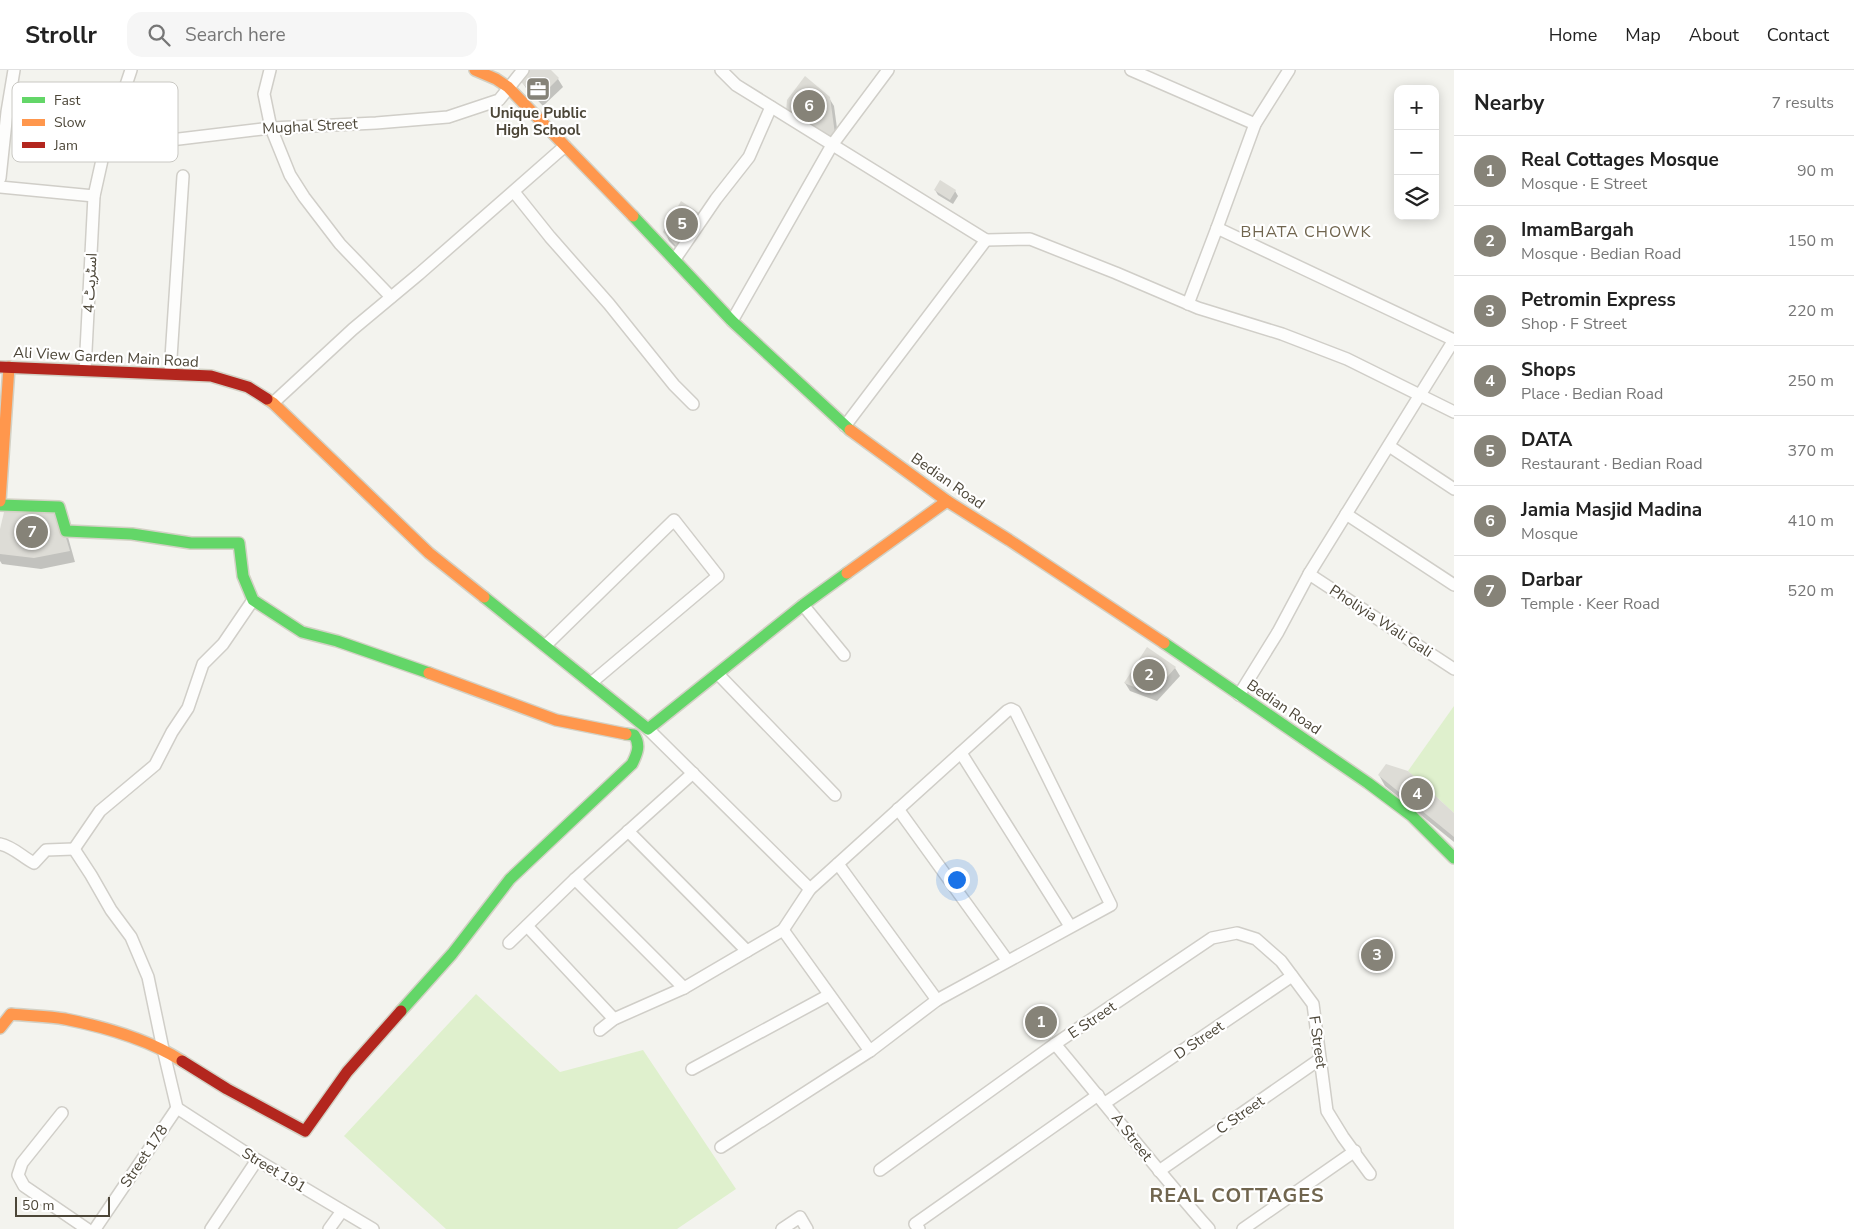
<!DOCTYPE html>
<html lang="en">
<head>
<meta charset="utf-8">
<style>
	:root { --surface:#fff; --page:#f6f6f6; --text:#222; --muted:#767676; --line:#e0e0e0; --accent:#868378 }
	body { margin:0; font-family:"Nunito Sans","Noto Sans Arabic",sans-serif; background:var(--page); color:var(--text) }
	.controls { position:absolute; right:15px; top:15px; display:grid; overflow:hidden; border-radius:10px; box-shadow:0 2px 12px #0003 }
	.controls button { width:45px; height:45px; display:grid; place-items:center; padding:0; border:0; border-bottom:1px solid var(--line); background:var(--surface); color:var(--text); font:25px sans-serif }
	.scale { position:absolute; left:15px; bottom:12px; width:95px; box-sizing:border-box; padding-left:5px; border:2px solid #4c4638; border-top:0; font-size:14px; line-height:18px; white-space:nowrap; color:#4c4638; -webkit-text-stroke:4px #fff; paint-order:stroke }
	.you { position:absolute; left:956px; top:809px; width:18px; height:18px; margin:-12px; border:4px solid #fff; border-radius:50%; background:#1a73e8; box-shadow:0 0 0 8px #1a73e833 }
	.badge { display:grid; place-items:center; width:32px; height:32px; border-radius:50%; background:var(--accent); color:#fff; font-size:16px; font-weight:700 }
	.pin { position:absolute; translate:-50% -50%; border:2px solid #fff; box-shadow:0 1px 5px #0006 }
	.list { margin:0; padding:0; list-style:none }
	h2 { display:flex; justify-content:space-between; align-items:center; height:65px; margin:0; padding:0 20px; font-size:21px }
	h2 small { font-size:16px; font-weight:400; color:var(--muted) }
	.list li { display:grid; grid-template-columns:32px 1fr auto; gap:15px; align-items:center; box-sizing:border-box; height:70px; padding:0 20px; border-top:1px solid var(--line) }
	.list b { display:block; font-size:19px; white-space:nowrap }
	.list p { margin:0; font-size:16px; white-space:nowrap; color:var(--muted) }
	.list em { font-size:16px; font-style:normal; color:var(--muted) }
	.icon { flex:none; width:28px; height:28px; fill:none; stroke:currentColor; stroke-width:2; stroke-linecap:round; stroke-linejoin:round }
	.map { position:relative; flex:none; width:1454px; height:1159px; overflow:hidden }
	header { display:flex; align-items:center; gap:30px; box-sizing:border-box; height:70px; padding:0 25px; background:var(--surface); border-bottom:1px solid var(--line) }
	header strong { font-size:24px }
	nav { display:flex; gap:28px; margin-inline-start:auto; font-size:18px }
	.search { width:350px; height:45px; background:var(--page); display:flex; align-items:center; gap:12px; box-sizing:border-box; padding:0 18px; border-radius:15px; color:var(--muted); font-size:19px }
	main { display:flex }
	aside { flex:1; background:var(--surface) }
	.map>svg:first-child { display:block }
</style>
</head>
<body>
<header>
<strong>Strollr</strong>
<div class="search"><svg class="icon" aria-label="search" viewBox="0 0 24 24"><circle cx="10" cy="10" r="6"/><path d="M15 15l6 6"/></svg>Search here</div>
<nav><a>Home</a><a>Map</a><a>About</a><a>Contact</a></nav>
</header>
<main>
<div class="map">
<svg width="1454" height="1159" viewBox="0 0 1454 1159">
	<rect width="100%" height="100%" fill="#f3f3ee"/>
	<g fill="#dff0cd">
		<path d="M 1454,636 L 1454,743 L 1408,701 Z"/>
		<path d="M 476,924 L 560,1002 L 643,980 L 736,1119 L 677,1159 L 446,1159 L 344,1066 Z"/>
	</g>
	<g fill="#0003">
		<path d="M 531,0 L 549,0 L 558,9 L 563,17 L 543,36 L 526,18 L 521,10 Z"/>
		<path d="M 829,28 L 834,36 L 839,73 L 832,74 L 789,30 Z"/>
		<path d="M 935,120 L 955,121 L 958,126 L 953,134 L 938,125 Z"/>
		<path d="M 701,146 L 683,185 L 669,171 L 665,162 Z"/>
		<path d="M 64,453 L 75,492 L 41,499 L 2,494 L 0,491 L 0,464 Z"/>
		<path d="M 1175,598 L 1180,606 L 1157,631 L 1130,621 L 1125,613 Z"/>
		<path d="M 1379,705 L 1454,744 L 1454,772 L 1385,716 Z"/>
	</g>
	<g fill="#dddcd6">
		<path d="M 529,0 L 551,0 L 559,8 L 538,29 L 519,10 Z"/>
		<path d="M 805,6 L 830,27 L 835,64 L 827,67 L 786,42 L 787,30 Z"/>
		<path d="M 940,110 L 956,120 L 950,130 L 934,120 Z"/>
		<path d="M 681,131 L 702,145 L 678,178 L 663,162 Z"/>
		<path d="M 5,438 L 58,441 L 70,481 L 34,488 L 0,484 L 0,459 Z"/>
		<path d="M 1147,577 L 1176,597 L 1152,624 L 1124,613 Z"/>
		<path d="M 1386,694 L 1408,701 L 1454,743 L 1454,767 L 1378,705 Z"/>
	</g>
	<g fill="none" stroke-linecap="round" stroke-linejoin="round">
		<defs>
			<g id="street">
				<path d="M 270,0 L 264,24 L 271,58 L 290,105 L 304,127 L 340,174 L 391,227"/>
				<path d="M 721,0 L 736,15 L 986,170 L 845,356"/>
				<path d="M 1131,0 L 1255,54"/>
				<path d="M 104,81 L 154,72 L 271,58 L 376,53 L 448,47 L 499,30 L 523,0"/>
				<path d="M 0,108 L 7,42 L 14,0"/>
				<path d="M 0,117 L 94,126"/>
				<path d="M 514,122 L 550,167 L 609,234 L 674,315 L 693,334"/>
				<path d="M 1217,158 L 1255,54 L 1289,0"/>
				<path d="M 986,170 L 1030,169 L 1116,203 L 1198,238 L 1282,264 L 1347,289 L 1454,342"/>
				<path d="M 675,189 L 716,129 L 749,87 L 771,37"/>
				<path d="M 1188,234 L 1217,158 L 1454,270 L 1309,504 L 1278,562 L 1239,625"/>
				<path d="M 732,251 L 832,75 L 888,0"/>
				<path d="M 85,300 L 94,126 L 104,81 L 131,0"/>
				<path d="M 170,303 L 183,106"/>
				<path d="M 273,333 L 353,259 L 419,204 L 565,76"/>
				<path d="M 1389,376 L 1454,419"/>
				<path d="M 1346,444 L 1454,515"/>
				<path d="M 1309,504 L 1454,599"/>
				<path d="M 803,535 L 844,585"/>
				<path d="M 545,576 L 674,450 L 718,506 L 591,613"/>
				<path d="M 718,604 L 835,725"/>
				<path d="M 648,659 L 810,819"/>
				<path d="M 961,683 L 1070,856"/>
				<path d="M 898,739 L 1007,890"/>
				<path d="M 628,761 L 747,881"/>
				<path d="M 0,774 C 14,777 22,787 34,793 L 46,780 L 74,779"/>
				<path d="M 74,779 L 100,741 L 155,695 L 172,662 L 188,638 L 203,594 L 223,574 L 253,530"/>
				<path d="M 74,779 L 91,805 L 111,840 L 131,867 L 148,907 L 163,979 L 177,1038"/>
				<path d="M 838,794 L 937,930"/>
				<path d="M 575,809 L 684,918"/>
				<path d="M 527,856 L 614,949"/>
				<path d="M 783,860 L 870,981"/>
				<path d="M 509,873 L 575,809 L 693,703"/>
				<path d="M 600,960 L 614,949 L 684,918 L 783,860 L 810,819 L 1007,641 L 1011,639 L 1015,641 L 1111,835 L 937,930 L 870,981 L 721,1077"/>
				<path d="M 1055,974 C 1107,1036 1156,1099 1209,1159"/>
				<path d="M 692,999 L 829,925"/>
				<path d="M 1105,1033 L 1292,906"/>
				<path d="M 177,1038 L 257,1090 L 373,1159"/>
				<path d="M 62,1043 L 22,1093 L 18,1105 L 24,1116 L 87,1159"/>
				<path d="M 880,1100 L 1055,974 L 1212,868 L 1237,863 L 1256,869 L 1281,891 L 1313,934 L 1327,1041 L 1343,1067 L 1370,1104"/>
				<path d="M 1159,1101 L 1320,989"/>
				<path d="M 95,1159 L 177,1038"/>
				<path d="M 211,1159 L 257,1090"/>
				<path d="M 329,1159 L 342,1141"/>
				<path d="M 782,1159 L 800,1147 L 807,1159"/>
				<path d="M 919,1159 L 915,1154 L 1098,1025"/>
				<path d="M 1243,1159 L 1355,1081"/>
			</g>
			<g id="fast">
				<path d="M 633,146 L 732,251 L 850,360"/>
				<path d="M 0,435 L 59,437 L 66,461 L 132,464 L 191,473 L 239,473 L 243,506 L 253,530 L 302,562 L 337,571 L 429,603"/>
				<path d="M 484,527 L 648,659 L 803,535 L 847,503"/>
				<path d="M 1164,573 L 1368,713 L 1412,746 L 1454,788"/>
				<path d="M 401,941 L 452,884 L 510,809 L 632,694 C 637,684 641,675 634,665 L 626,664"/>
			</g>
			<g id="slow">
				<path d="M 475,0 L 496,9 L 508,17 L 633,146"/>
				<path d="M 267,329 L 273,333 L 429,483 L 484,527"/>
				<path d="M 850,360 L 947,431 L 1009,470 L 1164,573"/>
				<path d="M 0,431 L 9,297"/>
				<path d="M 847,503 L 947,431"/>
				<path d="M 429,603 L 556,650 L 626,664"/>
				<path d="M 0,958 L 11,944 C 29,946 48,946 65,949 C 105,957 148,969 182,991"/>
			</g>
			<g id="jam">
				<path d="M 0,297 L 211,306 L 248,317 L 267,329"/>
				<path d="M 182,991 L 227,1019 L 305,1061 L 347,1002 L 401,941"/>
			</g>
		</defs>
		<use href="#street" stroke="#d0cec8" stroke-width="14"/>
		<use href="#fast" stroke="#d3d1c5" stroke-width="14"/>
		<use href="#slow" stroke="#d3d1c5" stroke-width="14"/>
		<use href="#jam" stroke="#d3d1c5" stroke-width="14"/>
		<use href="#street" stroke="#fdfdfc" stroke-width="11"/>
		<use href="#fast" stroke="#63d668" stroke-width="11"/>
		<use href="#slow" stroke="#ff974d" stroke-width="11"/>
		<use href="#jam" stroke="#b3261e" stroke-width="11"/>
	</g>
	<defs>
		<symbol id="office-square" viewBox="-11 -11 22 22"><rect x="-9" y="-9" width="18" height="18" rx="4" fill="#868378" stroke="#fff"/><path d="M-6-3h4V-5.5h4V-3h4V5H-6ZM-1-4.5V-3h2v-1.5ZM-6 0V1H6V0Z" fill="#fff"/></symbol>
	</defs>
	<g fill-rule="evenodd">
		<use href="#office-square" x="524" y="5" width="28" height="28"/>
	</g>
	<g text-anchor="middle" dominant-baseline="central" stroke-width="4.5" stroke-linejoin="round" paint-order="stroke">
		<g font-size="15" font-weight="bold" fill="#4c4638" stroke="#fff">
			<text x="538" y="43">Unique Public<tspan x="538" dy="17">High School</tspan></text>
		</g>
		<g font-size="15" fill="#4c4638" stroke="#fff">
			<text transform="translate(310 56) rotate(-3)">Mughal Street</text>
			<text transform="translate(90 213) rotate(-87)">اسٹریٹ 4</text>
			<text transform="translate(106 287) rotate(3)">Ali View Garden Main Road</text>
			<text transform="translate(948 411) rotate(35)">Bedian Road</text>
			<text transform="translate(1381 551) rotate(33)">Pholiyia Wali Gali</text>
			<text transform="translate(1284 637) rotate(34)">Bedian Road</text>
			<text transform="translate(1092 950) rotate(-34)">E Street</text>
			<text transform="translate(1199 970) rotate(-34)">D Street</text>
			<text transform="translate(1318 972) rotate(82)">F Street</text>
			<text transform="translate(1240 1045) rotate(-35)">C Street</text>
			<text transform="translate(1132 1067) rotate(52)">A Street</text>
			<text transform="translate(144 1086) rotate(-56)">Street 178</text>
			<text transform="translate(274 1100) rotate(31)">Street 191</text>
		</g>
		<g font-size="16" letter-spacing="1" fill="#70654e" stroke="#fff">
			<text x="1306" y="162">BHATA CHOWK</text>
		</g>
		<g font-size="20" font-weight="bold" letter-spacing="1" fill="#70654e" stroke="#fff">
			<text x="1237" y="1125">REAL COTTAGES</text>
		</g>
	</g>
	<rect x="12" y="12" width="166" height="80" rx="8" fill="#fff" stroke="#c9c8c3" stroke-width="1"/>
	<rect x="22" y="27" width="23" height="6" fill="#63d668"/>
	<rect x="22" y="49" width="23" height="7" fill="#ff974d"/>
	<rect x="22" y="72" width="23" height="6" fill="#b3261e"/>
	<g font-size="14" fill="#4c4638">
		<text x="54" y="35">Fast</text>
		<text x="54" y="57">Slow</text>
		<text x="54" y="80">Jam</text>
	</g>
</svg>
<div class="controls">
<button>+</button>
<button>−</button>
<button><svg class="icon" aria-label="layers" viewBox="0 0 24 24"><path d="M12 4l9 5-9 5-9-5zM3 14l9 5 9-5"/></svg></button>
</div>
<div class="scale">50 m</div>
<div class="you"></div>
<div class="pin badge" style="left:1041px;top:952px">1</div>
<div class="pin badge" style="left:1149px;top:605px">2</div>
<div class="pin badge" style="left:1377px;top:885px">3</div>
<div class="pin badge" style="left:1417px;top:724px">4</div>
<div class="pin badge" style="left:682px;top:154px">5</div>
<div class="pin badge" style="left:809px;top:36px">6</div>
<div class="pin badge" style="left:32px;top:462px">7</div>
</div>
<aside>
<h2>Nearby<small>7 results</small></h2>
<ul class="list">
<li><span class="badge">1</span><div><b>Real Cottages Mosque</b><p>Mosque · E Street</p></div><em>90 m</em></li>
<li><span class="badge">2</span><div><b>ImamBargah</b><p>Mosque · Bedian Road</p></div><em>150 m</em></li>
<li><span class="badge">3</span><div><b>Petromin Express</b><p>Shop · F Street</p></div><em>220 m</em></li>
<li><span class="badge">4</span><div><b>Shops</b><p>Place · Bedian Road</p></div><em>250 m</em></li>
<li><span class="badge">5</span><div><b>DATA</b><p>Restaurant · Bedian Road</p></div><em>370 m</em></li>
<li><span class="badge">6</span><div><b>Jamia Masjid Madina</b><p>Mosque</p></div><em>410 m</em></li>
<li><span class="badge">7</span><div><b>Darbar</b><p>Temple · Keer Road</p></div><em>520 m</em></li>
</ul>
</aside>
</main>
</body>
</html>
